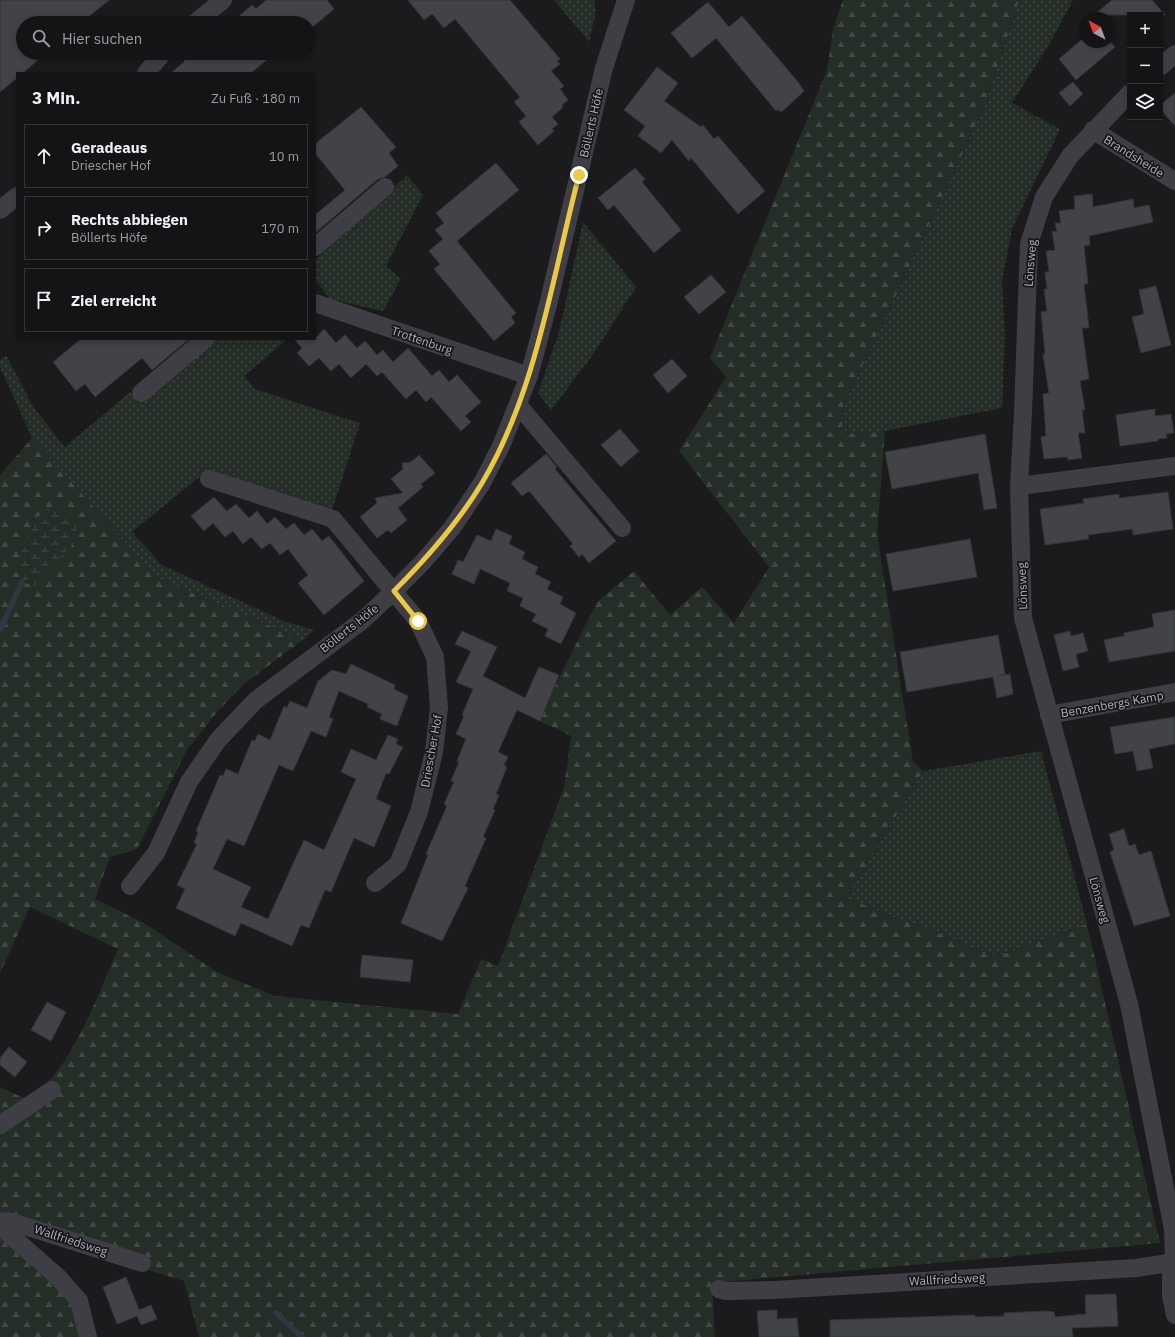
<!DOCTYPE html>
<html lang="de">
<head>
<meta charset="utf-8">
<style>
	:root { --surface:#141416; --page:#212123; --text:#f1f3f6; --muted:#9d9ea1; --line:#333335 }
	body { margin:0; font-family:"IBM Plex Sans",sans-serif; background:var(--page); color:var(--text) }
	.controls { position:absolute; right:12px; top:12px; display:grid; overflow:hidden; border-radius:0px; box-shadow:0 2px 6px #0003 }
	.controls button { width:36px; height:36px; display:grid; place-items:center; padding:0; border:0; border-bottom:1px solid var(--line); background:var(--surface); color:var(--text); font:20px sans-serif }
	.compass { position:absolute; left:1079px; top:12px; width:36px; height:36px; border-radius:50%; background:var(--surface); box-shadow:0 2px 6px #0003; rotate:318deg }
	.stop { position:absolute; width:12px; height:12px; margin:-9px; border:3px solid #ecc944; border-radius:50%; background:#fff }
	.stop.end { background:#ecc944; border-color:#fff; box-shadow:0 1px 4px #0008 }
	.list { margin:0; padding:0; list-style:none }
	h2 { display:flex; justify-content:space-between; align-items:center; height:52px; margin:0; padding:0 16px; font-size:17px }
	h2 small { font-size:13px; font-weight:400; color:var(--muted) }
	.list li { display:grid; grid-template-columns:26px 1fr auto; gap:12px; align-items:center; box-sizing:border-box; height:64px; margin:0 8px 8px; padding:0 8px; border:1px solid var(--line); border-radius:0px }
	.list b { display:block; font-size:15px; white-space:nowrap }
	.list p { margin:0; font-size:13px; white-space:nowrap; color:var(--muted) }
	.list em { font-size:13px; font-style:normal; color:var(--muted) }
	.icon { flex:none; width:22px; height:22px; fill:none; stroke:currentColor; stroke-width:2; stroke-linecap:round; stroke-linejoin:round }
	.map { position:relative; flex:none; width:1175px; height:1337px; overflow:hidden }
	.search { position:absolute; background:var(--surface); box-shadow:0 2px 6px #0003; left:16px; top:16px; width:300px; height:44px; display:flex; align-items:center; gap:10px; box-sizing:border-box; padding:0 14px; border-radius:22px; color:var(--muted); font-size:15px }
	.panel { position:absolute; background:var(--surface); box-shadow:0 2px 6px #0003; left:16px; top:72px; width:300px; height:268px; border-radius:0px }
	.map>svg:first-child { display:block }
</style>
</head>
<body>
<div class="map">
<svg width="1175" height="1337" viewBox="0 0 1175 1337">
	<defs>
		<pattern id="grass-dots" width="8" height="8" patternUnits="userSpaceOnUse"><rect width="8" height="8" fill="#252d27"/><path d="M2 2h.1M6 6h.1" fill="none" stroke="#424944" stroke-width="1.8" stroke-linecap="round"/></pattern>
		<pattern id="forest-firs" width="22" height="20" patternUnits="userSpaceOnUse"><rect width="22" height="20" fill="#252d27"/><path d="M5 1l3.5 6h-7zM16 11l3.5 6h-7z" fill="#424944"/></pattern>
		<pattern id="wetland-marsh" width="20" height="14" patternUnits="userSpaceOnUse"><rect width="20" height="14" fill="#252d27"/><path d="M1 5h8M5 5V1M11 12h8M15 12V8" fill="none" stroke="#424944"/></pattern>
	</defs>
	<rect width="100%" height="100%" fill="#1b1b1d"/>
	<g fill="url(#grass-dots)">
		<path d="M 554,0 L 594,0 L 596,12 L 589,42 Z"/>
		<path d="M 1019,0 L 1073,0 L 1050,43 L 1012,103 L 1060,129 L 1012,229 L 1002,281 L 1005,334 L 1002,408 L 885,431 L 840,434 L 843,407 L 983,110 Z"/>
		<path d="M 407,175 L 423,195 L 386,266 L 401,279 L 383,311 L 330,299 L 315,279 L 315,260 Z"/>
		<path d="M 583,222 L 636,287 L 594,353 L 551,410 L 538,393 L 559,332 Z"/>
		<path d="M 215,339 L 287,339 L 244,376 L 255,389 L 360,423 L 332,510 L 203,474 L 132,532 L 162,565 L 286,622 L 314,630 L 303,640 L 156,577 L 32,438 L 0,367 L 0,360 L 6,355 L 34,408 L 65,447 L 130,392 L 138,403 Z"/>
		<path d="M 1041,751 L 1087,924 L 998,956 L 846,898 L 923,771 Z"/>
	</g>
	<path fill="url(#forest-firs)" d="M 843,0 L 1019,0 L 983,110 L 843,407 L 841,434 L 885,431 L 877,534 L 913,762 L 923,771 L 846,898 L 998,956 L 1087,924 L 1160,1243 L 712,1283 L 715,1337 L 199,1337 L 184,1281 L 16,1229 L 87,1296 L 94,1337 L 0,1337 L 0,1087 L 26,1099 C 33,1094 41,1090 46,1084 C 77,1053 100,990 118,949 L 30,907 L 0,973 L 0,475 L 32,438 L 156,577 L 303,640 L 244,684 L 217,712 L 187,750 L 137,849 L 110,857 L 95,899 L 144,923 L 217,972 L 275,996 L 458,1014 L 481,959 L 498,966 L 564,787 L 571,736 L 538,720 L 597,602 L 634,571 L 670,615 L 702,587 L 734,623 L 769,567 L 679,451 L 726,377 L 710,358 L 827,70 L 833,29 Z"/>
	<path fill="url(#wetland-marsh)" d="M 50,508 L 77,520 L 74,543 L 35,586 L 22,582 L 20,553 L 39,515 Z"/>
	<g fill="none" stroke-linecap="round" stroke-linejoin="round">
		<g stroke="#313741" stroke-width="5.5">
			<path d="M 0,630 L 22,582"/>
			<path d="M 276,1313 L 302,1337"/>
		</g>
	</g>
	<g fill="#424347" stroke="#353539">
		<path d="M 0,0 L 109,0 L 81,23 L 23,23 L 23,53 L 46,53 L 23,73 L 17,73 L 17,78 L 0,92 Z"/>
		<path d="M 266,0 L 327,0 L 334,9 L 309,30 L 309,23 L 231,23 L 252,5 L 256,9 Z"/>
		<path d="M 408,0 L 510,0 L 560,59 L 557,61 L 560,64 L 551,71 L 564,86 L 560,89 L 568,100 L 562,105 L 563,107 L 552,117 L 558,124 L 552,129 L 554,131 L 538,145 L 519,122 L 526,116 L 514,102 L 520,97 L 455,19 L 444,28 L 432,14 L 424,20 Z"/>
		<path d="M 1112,0 L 1152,0 L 1165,15 L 1094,15 Z"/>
		<path d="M 708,2 L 729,27 L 742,16 L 798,82 L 804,91 L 784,110 L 780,112 L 778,109 L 776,111 L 716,38 L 692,58 L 671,33 Z"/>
		<path d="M 1085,37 L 1085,42 L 1109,41 L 1115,47 L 1076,80 L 1059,59 Z"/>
		<path d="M 178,53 L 275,53 L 251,73 L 171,73 L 185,61 Z"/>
		<path d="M 657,67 L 678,83 L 664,101 L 701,127 L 703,125 L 714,139 L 718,136 L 765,191 L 738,214 L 691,158 L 689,161 L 672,140 L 661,153 L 638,136 L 645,126 L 624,110 Z"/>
		<path d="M 1073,82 L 1083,94 L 1070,106 L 1059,93 Z"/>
		<path d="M 1175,93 L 1175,126 L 1160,109 L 1160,105 Z"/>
		<path d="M 361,107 L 396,147 L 389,153 L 398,166 L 385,177 L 378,179 L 315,233 L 315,215 L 345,190 L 315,153 L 315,144 Z"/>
		<path d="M 496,163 L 519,190 L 457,241 L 516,313 L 511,317 L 515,323 L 494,341 L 434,269 L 440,264 L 429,251 L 443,239 L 435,230 L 444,223 L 436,213 Z"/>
		<path d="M 635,168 L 645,179 L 642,182 L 681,230 L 654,253 L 614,205 L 608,210 L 598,198 Z"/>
		<path d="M 1092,194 L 1093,207 L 1133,199 L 1134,208 L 1149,205 L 1153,222 L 1089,236 L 1090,245 L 1084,246 L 1088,284 L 1084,284 L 1089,328 L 1082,328 L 1089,379 L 1080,381 L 1085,410 L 1082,410 L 1085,433 L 1078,433 L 1082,458 L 1068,460 L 1067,457 L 1044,459 L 1041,437 L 1046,436 L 1043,394 L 1049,393 L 1043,355 L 1045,354 L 1041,312 L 1047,311 L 1044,289 L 1047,289 L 1045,272 L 1049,272 L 1046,251 L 1055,250 L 1052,232 L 1057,231 L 1055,223 L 1061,223 L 1059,211 L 1075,209 L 1074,196 Z"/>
		<path d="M 711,275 L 726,292 L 699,314 L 684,297 Z"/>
		<path d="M 1156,286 L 1171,345 L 1141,353 L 1132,317 L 1144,314 L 1139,290 Z"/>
		<path d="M 324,329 L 336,343 L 345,335 L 357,348 L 365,341 L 377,355 L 383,350 L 393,362 L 408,348 L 432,376 L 439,370 L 449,382 L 457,375 L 481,402 L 465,416 L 471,422 L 461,431 L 431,397 L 426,402 L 416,390 L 406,399 L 382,372 L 377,376 L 366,364 L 351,378 L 339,364 L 331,371 L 319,358 L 309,366 L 297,353 L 302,348 L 294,339 L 315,339 Z"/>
		<path d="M 81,339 L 189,339 L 152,370 L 142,358 L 95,397 L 85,384 L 76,391 L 53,362 Z"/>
		<path d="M 672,359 L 687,376 L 668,393 L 653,375 Z"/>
		<path d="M 1155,409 L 1155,416 L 1171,414 L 1174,433 L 1166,434 L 1167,438 L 1158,439 L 1158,441 L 1120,446 L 1116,415 Z"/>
		<path d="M 620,429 L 639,451 L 621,467 L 601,445 Z"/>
		<path d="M 985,434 L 997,508 L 984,510 L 978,473 L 892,489 L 885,452 Z"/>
		<path d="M 546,454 L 557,467 L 555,469 L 616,541 L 589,563 L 582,554 L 579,557 L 570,546 L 573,544 L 529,491 L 522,496 L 511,483 Z"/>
		<path d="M 419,455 L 435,473 L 421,484 L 423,487 L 398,508 L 407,520 L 391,533 L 388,530 L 377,538 L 360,517 L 377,503 L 375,498 L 403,493 L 391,479 L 403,469 L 402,463 L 411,462 Z"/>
		<path d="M 1168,492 L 1173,529 L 1133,535 L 1132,529 L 1088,535 L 1089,539 L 1045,545 L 1040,509 L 1084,503 L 1083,499 L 1119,494 L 1119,498 Z"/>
		<path d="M 214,497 L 227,511 L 236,504 L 249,518 L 257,511 L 267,524 L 275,517 L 286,529 L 294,523 L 304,535 L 312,529 L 322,541 L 329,536 L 364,581 L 324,615 L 298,583 L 308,575 L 288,549 L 280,555 L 270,543 L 262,549 L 251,537 L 243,544 L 233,531 L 225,537 L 213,523 L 204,531 L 191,516 Z"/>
		<path d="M 496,529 L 512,536 L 509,544 L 525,552 L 522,559 L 538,567 L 535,574 L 551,582 L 547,589 L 563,597 L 560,604 L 576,613 L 561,644 L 545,636 L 548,629 L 532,621 L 536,614 L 520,606 L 523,598 L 507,591 L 510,583 L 480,569 L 474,584 L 452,574 L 458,560 L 463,562 L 477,535 L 491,541 Z"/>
		<path d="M 970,539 L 977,577 L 893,591 L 886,554 Z"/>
		<path d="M 1175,610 L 1175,651 L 1109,662 L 1104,640 L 1124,636 L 1124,633 L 1154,627 L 1152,614 Z"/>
		<path d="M 462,631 L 497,647 L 483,676 L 525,698 L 539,667 L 559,675 L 540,721 L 517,710 L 498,752 L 508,757 L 504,765 L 507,767 L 496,794 L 499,795 L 493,809 L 495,810 L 483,837 L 486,838 L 465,886 L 468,888 L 442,941 L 401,923 L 428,855 L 426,854 L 447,806 L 444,804 L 454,782 L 451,781 L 459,762 L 457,761 L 466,739 L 456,734 L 464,716 L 462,715 L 473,689 L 456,682 L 471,651 L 455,644 Z"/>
		<path d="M 1070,631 L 1071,636 L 1083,633 L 1088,651 L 1076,654 L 1079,667 L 1063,671 L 1054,635 Z"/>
		<path d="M 998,635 L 1005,674 L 998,676 L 1010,674 L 1013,694 L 997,698 L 993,677 L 907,692 L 900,652 Z"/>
		<path d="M 351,664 L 395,685 L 394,689 L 408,696 L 397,726 L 380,719 L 382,714 L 367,707 L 368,704 L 339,691 L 329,717 L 333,719 L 326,737 L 311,731 L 293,771 L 279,765 L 244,846 L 227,839 L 213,869 L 251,887 L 241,907 L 268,919 L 304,840 L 324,850 L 356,779 L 341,772 L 351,749 L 376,760 L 388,735 L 398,739 L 396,744 L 403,747 L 389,774 L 386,773 L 376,799 L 391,806 L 374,847 L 354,838 L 331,892 L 325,890 L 309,928 L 301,925 L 292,946 L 241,923 L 235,936 L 176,908 L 185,889 L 177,885 L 197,844 L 194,843 L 198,832 L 196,831 L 220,775 L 223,776 L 226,769 L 238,774 L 252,740 L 255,741 L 258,734 L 270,740 L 284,706 L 287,708 L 290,701 L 307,708 L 318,681 L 332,670 L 346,674 Z"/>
		<path d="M 1175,717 L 1175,744 L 1149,749 L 1153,768 L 1137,771 L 1133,751 L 1115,754 L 1110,727 Z"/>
		<path d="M 1124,829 L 1129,846 L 1135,844 L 1139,855 L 1151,851 L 1170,916 L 1134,926 L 1110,852 L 1114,850 L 1109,834 Z"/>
		<path d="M 362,955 L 413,960 L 410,982 L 360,977 Z"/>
		<path d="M 47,1002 L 66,1012 L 51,1041 L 31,1030 Z"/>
		<path d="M 9,1047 L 27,1062 L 15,1077 L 0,1065 L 0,1058 Z"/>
		<path d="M 126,1277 L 139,1310 L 151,1305 L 157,1319 L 141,1325 L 137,1316 L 117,1324 L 103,1287 Z"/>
		<path d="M 1116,1294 L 1118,1326 L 1072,1328 L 1073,1337 L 830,1337 L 830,1320 L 975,1315 L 975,1317 L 1004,1316 L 1004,1313 L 1045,1311 L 1054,1312 L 1055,1317 L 1086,1314 L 1085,1295 Z"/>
		<path d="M 777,1310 L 777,1319 L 797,1318 L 799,1337 L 759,1337 L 757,1311 Z"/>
	</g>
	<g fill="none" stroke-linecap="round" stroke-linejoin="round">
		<g stroke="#3e3e44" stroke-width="18">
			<path d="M 195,23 L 223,0"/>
			<path d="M 1160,67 L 1175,54"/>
			<path d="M 146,73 L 163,53"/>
			<path d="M 1130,93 L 1070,156 L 1044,197 L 1029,244 L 1023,413 L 1019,486 L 1023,618 L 1129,1004 L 1173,1229 L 1174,1262 L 1171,1274 L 1171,1296 L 1175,1315"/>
			<path d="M 1093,130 L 1175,181"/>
			<path d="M 0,210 L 17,196"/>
			<path d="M 315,247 L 385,187"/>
			<path d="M 315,303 L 529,376"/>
			<path d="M 141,393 L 205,339"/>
			<path d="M 519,406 L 622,528"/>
			<path d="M 209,479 L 333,519 L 418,621 L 435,657 L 439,708 L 434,752 L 419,812 L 398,864 L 375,883"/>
			<path d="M 1019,486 L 1175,466"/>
			<path d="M 1049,715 L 1175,692"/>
			<path d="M 130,886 L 156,853 L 189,782 L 218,740 L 256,700 L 363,620 L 394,591 L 422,563 L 452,528 L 482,483 L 501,446 L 529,376 L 548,305 L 604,68 L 626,0"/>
			<path d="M 0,1125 L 52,1090"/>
			<path d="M 0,1221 L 12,1222 L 142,1263"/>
			<path d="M 0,1226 L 59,1278 L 79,1301 L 88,1337"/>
			<path d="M 719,1289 L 726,1291 L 775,1290 L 1136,1268 L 1175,1262"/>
		</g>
	</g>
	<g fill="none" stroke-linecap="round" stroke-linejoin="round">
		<path stroke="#ecc944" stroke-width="5" d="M 418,621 L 394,591 C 427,558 458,523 482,483 C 537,390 552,278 579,175"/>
	</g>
	<g text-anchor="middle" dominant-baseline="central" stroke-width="3.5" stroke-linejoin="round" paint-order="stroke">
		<g font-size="12" fill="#aeb0bc" stroke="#161618">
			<text transform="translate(591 123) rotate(-77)">Böllerts Höfe</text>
			<text transform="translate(1134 156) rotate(32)">Brandsheide</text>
			<text transform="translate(1030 263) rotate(-85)">Lönsweg</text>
			<text transform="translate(422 340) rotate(19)">Trottenburg</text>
			<text transform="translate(1022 586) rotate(-92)">Lönsweg</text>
			<text transform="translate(349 628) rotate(-38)">Böllerts Höfe</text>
			<text transform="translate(1112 704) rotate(-10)">Benzenbergs Kamp</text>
			<text transform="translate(431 751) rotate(-80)">Driescher Hof</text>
			<text transform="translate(1100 900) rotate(74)">Lönsweg</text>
			<text transform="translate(71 1240) rotate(18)">Wallfriedsweg</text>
			<text transform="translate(947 1279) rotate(-3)">Wallfriedsweg</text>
		</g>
	</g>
</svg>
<div class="controls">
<button>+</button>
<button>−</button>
<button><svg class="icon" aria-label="layers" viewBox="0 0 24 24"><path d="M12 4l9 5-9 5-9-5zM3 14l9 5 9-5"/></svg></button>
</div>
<svg class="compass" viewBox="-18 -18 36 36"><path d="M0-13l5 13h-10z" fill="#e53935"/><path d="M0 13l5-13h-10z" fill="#9d9ea1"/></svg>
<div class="stop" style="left:418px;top:621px"></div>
<div class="stop end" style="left:579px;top:175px"></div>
<div class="search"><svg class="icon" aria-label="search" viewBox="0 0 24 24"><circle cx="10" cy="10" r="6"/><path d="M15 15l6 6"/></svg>Hier suchen</div>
<section class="panel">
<h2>3 Min.<small>Zu Fuß · 180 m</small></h2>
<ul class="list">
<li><svg class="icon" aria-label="ahead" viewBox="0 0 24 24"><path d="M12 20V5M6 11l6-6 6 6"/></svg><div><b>Geradeaus</b><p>Driescher Hof</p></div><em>10 m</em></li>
<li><svg class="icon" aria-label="right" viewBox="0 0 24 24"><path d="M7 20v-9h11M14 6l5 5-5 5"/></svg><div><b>Rechts abbiegen</b><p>Böllerts Höfe</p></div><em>170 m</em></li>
<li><svg class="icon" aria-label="arrive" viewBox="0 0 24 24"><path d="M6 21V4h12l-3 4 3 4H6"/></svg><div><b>Ziel erreicht</b></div></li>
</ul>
</section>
</div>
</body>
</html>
